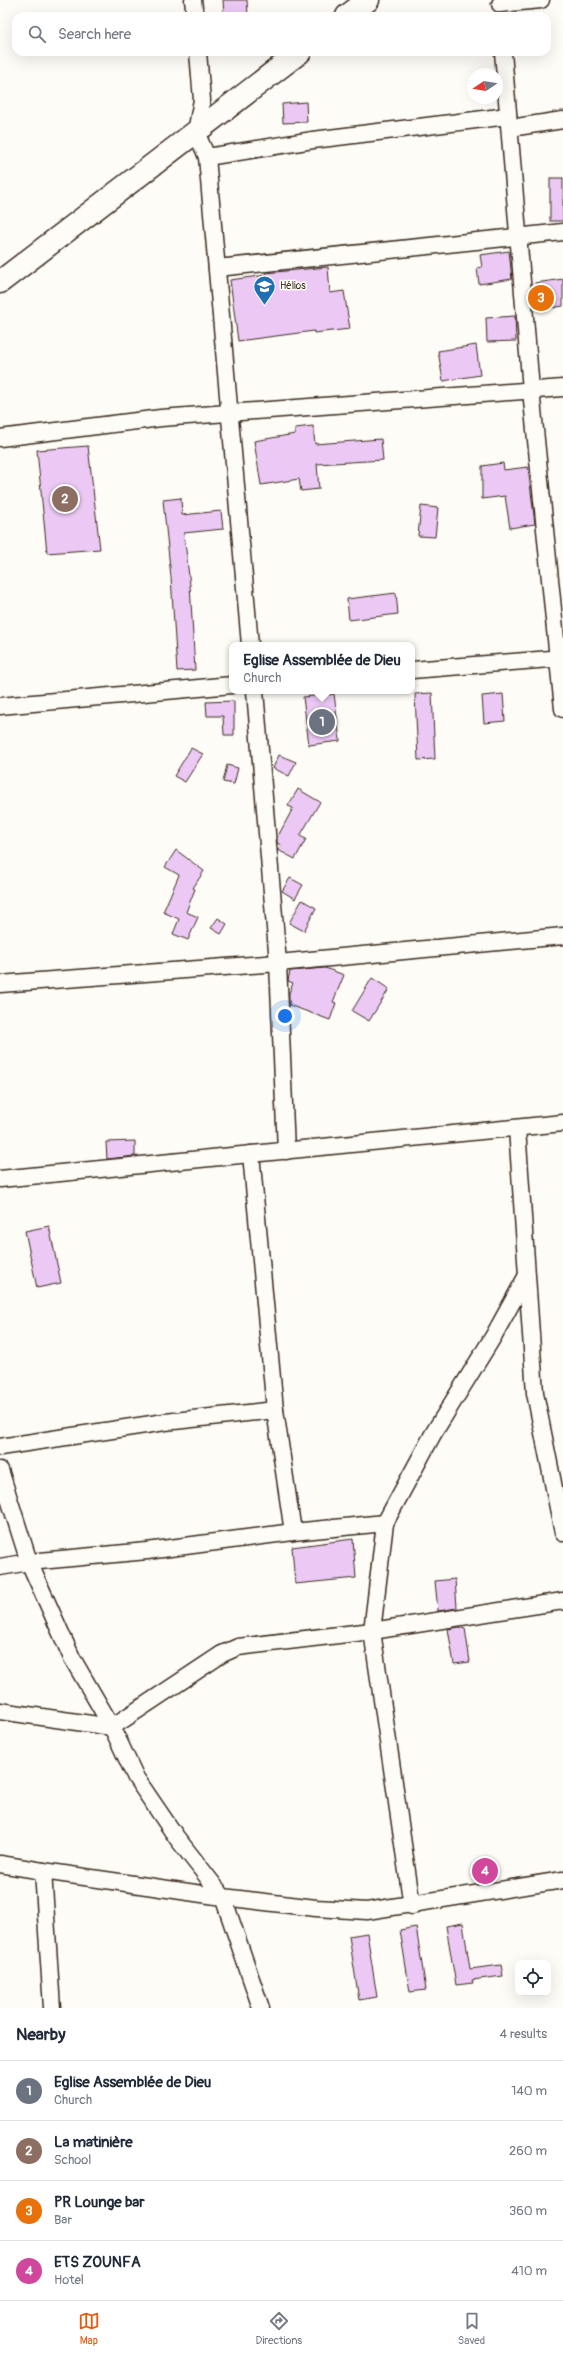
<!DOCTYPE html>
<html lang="en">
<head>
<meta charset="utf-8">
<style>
	:root { --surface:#fff; --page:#f6f6f7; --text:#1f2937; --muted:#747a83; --line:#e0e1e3; --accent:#ea580c }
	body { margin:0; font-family:Pangolin,sans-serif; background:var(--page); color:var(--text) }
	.controls { position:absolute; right:12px; bottom:12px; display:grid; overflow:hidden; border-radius:8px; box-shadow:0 4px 16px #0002 }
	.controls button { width:36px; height:36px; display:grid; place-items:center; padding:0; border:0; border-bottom:1px solid var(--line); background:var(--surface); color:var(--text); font:20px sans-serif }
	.compass { position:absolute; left:467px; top:68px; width:36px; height:36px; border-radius:50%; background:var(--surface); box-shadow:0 4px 16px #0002; rotate:258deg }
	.you { position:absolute; left:285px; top:1016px; width:14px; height:14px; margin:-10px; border:3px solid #fff; border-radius:50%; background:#1a73e8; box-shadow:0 0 0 6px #1a73e833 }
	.badge { display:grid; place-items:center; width:26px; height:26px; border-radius:50%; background:var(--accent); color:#fff; font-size:13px; font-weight:700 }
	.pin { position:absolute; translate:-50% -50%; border:2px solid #fff; box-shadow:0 1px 4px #0006 }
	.popup { position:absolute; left:229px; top:642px; width:186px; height:52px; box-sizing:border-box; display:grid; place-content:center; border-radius:8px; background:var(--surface); filter:drop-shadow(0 1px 3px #0005); font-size:13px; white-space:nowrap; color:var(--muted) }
	.popup b { font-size:15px; color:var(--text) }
	.popup::after { content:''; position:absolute; left:50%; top:100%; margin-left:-8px; border:8px solid transparent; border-top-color:var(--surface) }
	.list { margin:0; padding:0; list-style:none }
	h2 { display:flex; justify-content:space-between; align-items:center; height:52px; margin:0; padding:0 16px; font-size:17px }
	h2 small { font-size:13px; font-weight:400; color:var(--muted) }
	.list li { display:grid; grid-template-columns:26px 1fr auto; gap:12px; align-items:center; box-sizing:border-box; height:60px; padding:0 16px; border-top:1px solid var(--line) }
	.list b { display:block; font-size:15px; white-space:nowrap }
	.list p { margin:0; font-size:13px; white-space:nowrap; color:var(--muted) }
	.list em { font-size:13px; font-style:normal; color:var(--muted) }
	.icon { flex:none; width:22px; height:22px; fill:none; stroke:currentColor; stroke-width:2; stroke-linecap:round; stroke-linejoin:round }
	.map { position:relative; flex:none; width:563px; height:2008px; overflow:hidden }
	.search { position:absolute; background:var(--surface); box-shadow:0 4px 16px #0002; left:12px; right:12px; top:12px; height:44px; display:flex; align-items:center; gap:10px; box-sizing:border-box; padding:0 14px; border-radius:12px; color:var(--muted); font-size:15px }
	.sheet { height:292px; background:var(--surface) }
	nav { display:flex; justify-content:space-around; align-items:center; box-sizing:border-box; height:56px; border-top:1px solid var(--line); background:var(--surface); font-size:11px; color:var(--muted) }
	nav a { display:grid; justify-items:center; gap:2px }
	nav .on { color:var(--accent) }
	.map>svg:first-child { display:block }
</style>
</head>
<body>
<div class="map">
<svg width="563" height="2008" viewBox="0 0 563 2008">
	<rect width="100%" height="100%" fill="#fdfcf7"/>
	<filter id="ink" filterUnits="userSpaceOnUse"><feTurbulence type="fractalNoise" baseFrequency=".025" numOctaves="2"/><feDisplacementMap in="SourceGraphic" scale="8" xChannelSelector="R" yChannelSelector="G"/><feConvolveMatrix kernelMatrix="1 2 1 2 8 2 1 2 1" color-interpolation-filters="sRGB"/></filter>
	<g filter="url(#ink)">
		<g fill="#ecc9f5" stroke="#3b2a1e">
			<path d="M 223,0 L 247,0 L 248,16 L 224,16 Z"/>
			<path d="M 306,102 L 307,122 L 283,123 L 282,104 Z"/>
			<rect x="550" y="178" width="13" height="43"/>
			<path d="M 509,251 L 512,279 L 479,284 L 477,268 L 482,267 L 480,255 Z"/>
			<path d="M 328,267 L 330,293 L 344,291 L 350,329 L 314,333 L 314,331 L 238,341 L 230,280 L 266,275 L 265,273 Z"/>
			<path d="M 563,279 L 563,306 L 539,310 L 535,283 Z"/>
			<path d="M 515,316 L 516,341 L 487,342 L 486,318 Z"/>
			<path d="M 476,345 L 480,375 L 443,381 L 438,351 Z"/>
			<path d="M 313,426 L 315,444 L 381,439 L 383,460 L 317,464 L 319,489 L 301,491 L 299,479 L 261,485 L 254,441 L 295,434 L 295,428 Z"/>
			<path d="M 88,446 L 100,549 L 47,553 L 37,450 Z"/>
			<path d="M 503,463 L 504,470 L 528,467 L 535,524 L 510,528 L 505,496 L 482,499 L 482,466 Z"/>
			<path d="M 181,498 L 182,515 L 221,511 L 223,529 L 184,533 L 190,585 L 195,670 L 177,671 L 171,577 L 163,500 Z"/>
			<path d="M 421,506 L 438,508 L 435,537 L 418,536 Z"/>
			<path d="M 396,593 L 398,614 L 349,620 L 347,599 Z"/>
			<path d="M 432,693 L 435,759 L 418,760 L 415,694 Z"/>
			<path d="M 334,694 L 340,741 L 309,745 L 303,697 Z"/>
			<path d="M 503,694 L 505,721 L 484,723 L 482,696 Z"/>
			<path d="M 234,701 L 234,735 L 224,735 L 223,716 L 207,716 L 206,702 Z"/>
			<path d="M 191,748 L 203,754 L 185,782 L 174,776 Z"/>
			<path d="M 279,755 L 296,762 L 289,776 L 273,768 Z"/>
			<path d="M 227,765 L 238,768 L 234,784 L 223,782 Z"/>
			<path d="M 298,789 L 320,802 L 300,836 L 306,839 L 295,859 L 278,850 L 281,845 L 277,843 L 277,838 L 293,808 L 288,806 Z"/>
			<path d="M 176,850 L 204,871 L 193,888 L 195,889 L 186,912 L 198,917 L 188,940 L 173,934 L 179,919 L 163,912 L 179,875 L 165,867 Z"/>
			<path d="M 290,878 L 303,885 L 295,899 L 282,891 Z"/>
			<path d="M 302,900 L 316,908 L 304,931 L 289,923 Z"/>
			<path d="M 218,918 L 227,924 L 221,934 L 211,928 Z"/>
			<path d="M 325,968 L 344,975 L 333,1002 L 336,1003 L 330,1020 L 289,1005 L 289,993 L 293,983 L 288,981 L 290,971 Z"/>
			<path d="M 372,978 L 389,989 L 369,1021 L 352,1011 Z"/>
			<path d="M 135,1141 L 135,1156 L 107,1159 L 106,1142 Z"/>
			<path d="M 49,1226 L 61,1283 L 37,1288 L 25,1231 Z"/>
			<path d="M 353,1539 L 356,1578 L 295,1584 L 292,1547 Z"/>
			<path d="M 455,1579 L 457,1608 L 438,1611 L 435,1581 Z"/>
			<path d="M 459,1627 L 465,1628 L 470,1662 L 454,1664 L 448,1629 Z"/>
			<path d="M 463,1923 L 470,1969 L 501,1965 L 503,1976 L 472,1980 L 473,1983 L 456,1985 L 446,1926 Z"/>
			<path d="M 416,1927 L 426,1990 L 410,1992 L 400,1930 Z"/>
			<path d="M 367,1933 L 377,1997 L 359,2000 L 349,1936 Z"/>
		</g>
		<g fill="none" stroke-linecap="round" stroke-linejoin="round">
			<defs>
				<g id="street">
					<path d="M 193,0 L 195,16"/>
					<path d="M 500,4 L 541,0"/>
					<path d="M 198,52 L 202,100 L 196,132 L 207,157 L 250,645"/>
					<path d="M 503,52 L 531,390 L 563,709"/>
					<path d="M 510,128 L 563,120"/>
					<path d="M 207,157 L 313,140 L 508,116"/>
					<path d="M 217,268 L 563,232"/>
					<path d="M 0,438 L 161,418 L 563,388"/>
					<path d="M 412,670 L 563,658"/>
					<path d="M 255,691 L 278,963 L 286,1151"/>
					<path d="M 0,706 L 232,685"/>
					<path d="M 0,984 L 278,963 L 563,936"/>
					<path d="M 517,1128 L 535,1393 L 563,1533"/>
					<path d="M 0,1179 L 563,1123"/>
					<path d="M 526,1277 L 493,1337 L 433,1434 L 385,1523 L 372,1631 L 563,1601"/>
					<path d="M 275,1410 L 293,1532"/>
					<path d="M 0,1447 L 165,1422 L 275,1410 L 251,1154"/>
					<path d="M 0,1470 L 29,1562 L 0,1567"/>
					<path d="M 385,1523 L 293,1532 L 147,1551 L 29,1562 L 72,1658 L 112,1727 L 136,1778 L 177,1838 L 223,1897 L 316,1908 L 367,1911 L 563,1880"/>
					<path d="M 0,1711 L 112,1727 L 222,1654 L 238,1647 L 372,1631 L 412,1906"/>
					<path d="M 0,1864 L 43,1871 L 52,2008"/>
					<path d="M 43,1871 L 223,1897 L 261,2008"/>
				</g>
				<g id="secondary">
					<path d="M 347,16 L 368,0"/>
					<path d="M 0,282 L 300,52"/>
				</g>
			</defs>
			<use href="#street" stroke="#3b2a1e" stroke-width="19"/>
			<use href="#secondary" stroke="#3b2a1e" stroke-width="25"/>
			<use href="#street" stroke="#fdfcf7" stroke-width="16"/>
			<use href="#secondary" stroke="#fdfcf7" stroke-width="22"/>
		</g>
	</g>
	<defs>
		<symbol id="school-pin" viewBox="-11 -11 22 30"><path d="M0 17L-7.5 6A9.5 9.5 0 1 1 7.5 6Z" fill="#1f6fb2" stroke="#fdfcf7"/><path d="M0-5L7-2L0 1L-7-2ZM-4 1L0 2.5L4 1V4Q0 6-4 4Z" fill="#fff"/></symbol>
	</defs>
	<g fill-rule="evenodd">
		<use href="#school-pin" x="252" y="274" width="25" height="34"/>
	</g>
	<g text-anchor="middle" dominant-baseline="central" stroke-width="3" stroke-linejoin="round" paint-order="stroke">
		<g font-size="10" fill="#3b2a1e" stroke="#fdfcf7" text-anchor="start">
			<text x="280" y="286">Hélios</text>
		</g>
	</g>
</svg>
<div class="controls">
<button><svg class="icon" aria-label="locate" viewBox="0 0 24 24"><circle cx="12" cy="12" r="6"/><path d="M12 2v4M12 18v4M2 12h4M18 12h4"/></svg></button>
</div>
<svg class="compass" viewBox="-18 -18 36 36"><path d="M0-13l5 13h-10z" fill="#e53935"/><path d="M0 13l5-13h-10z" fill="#747a83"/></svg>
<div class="you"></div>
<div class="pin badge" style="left:322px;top:722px;background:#6b7280">1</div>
<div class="popup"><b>Eglise Assemblée de Dieu</b>Church</div>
<div class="pin badge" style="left:65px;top:499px;background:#8d6e63">2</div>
<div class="pin badge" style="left:541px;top:298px;background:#e8710a">3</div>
<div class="pin badge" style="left:485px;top:1871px;background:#d1479c">4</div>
<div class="search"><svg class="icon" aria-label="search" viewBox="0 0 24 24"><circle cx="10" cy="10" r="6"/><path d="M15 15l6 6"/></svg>Search here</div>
</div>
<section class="sheet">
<h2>Nearby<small>4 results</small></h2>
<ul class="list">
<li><span class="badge" style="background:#6b7280">1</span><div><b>Eglise Assemblée de Dieu</b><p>Church</p></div><em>140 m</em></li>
<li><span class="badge" style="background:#8d6e63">2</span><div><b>La matinière</b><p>School</p></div><em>260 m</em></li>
<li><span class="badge" style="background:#e8710a">3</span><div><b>PR Lounge bar</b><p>Bar</p></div><em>360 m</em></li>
<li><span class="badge" style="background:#d1479c">4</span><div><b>ETS ZOUNFA</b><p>Hotel</p></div><em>410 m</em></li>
</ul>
</section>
<nav>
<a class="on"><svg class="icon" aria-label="map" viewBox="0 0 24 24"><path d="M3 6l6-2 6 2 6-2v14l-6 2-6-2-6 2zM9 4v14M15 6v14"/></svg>Map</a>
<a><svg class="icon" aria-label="directions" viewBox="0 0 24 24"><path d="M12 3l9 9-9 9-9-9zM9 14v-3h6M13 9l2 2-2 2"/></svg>Directions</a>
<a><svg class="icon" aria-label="saved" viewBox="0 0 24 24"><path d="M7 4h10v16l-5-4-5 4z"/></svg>Saved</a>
</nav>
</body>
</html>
